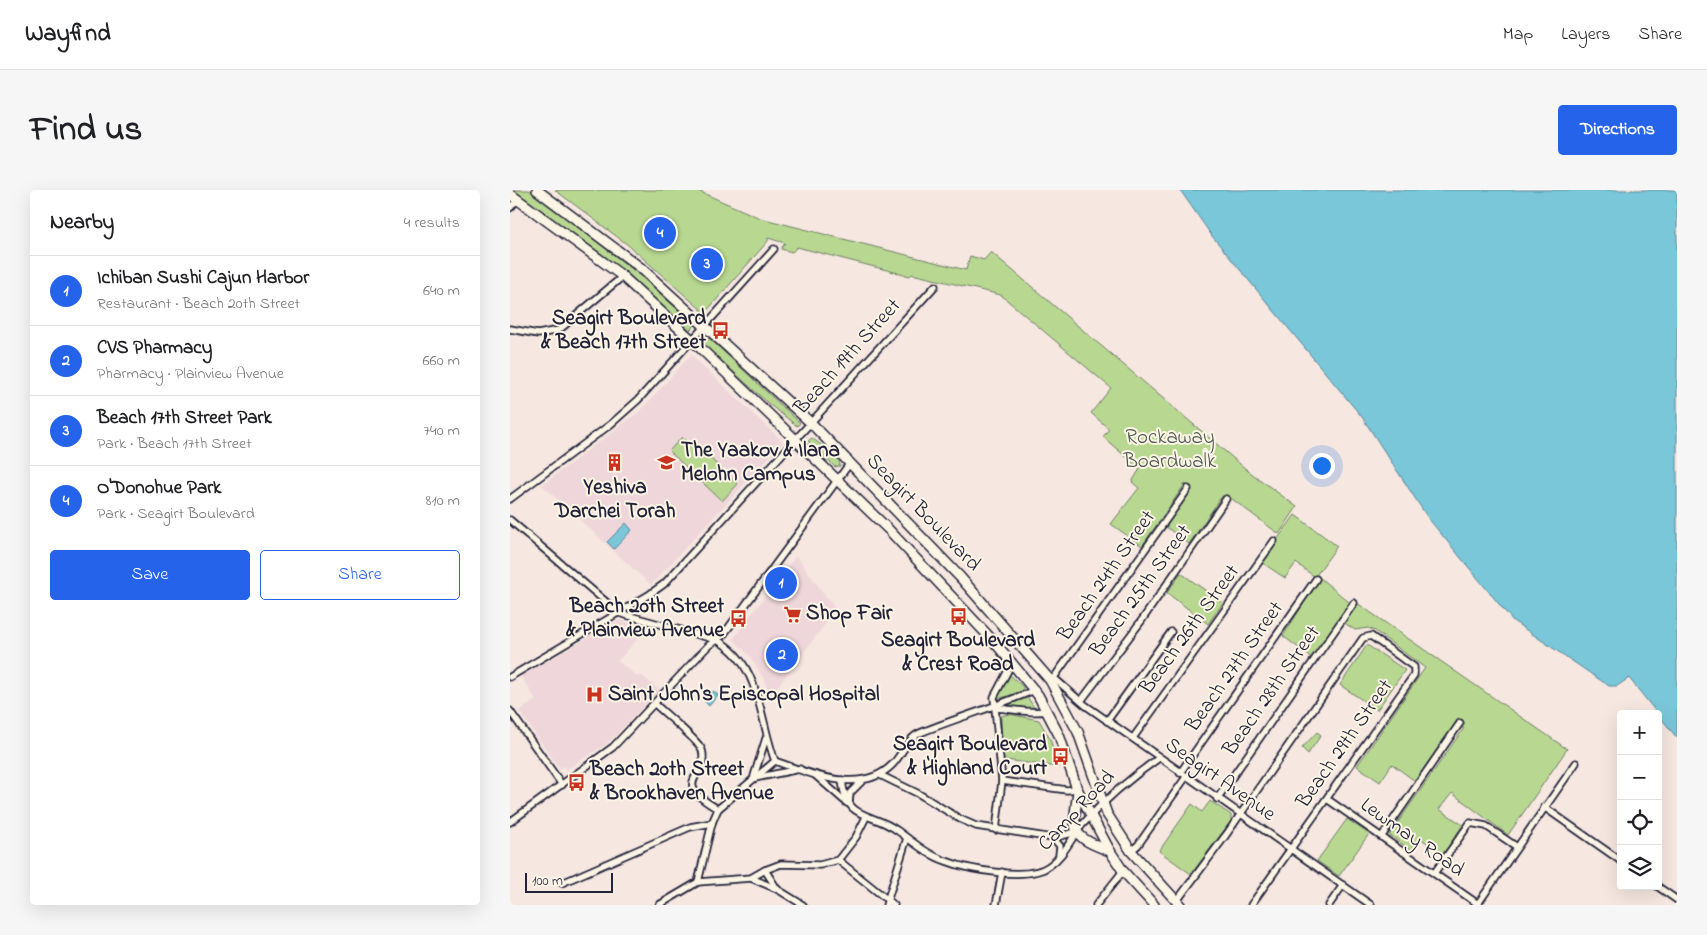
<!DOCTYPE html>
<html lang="en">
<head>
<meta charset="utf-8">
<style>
	:root { --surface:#fff; --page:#f6f6f6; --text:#202124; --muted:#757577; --line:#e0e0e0; --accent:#2563eb }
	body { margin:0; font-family:"Indie Flower",sans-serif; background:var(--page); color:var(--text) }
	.controls { position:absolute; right:15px; bottom:15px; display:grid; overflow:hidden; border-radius:5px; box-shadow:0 5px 20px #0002 }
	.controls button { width:45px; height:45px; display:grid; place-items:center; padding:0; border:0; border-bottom:1px solid var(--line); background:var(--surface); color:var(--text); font:25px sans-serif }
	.scale { position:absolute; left:15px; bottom:12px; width:88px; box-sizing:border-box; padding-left:5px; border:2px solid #22223b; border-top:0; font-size:14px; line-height:18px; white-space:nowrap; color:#22223b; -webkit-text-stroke:4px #fcf5e5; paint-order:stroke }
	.you { position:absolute; left:811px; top:275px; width:18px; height:18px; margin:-12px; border:4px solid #fff; border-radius:50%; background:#1a73e8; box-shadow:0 0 0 8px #1a73e833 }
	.badge { display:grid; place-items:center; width:32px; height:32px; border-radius:50%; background:var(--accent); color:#fff; font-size:16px; font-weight:700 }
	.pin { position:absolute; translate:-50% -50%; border:2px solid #fff; box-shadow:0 1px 5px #0006 }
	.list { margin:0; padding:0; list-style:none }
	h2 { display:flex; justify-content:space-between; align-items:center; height:65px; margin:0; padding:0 20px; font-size:21px }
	h2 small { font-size:16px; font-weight:400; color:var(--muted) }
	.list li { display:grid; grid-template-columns:32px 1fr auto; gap:15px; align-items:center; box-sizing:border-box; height:70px; padding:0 20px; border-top:1px solid var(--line) }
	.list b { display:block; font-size:19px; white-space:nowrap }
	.list p { margin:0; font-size:16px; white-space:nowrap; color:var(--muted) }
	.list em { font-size:16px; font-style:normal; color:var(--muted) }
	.actions { display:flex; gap:10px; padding:15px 20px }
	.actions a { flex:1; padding:11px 0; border:1px solid var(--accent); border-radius:5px; text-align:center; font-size:18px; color:var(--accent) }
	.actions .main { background:var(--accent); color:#fff }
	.icon { flex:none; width:28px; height:28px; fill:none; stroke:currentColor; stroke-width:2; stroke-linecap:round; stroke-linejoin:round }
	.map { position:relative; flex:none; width:1167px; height:715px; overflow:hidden; border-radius:5px }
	header { display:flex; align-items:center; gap:30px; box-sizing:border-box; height:70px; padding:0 25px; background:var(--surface); border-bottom:1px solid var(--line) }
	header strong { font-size:24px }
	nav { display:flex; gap:28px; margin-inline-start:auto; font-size:18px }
	.intro { display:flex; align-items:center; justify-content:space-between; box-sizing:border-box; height:120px; padding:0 30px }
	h1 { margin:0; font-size:35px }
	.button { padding:12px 22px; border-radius:5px; background:var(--accent); color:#fff; font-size:18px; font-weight:700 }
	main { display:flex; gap:30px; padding:0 30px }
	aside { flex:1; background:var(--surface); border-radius:5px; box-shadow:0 5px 20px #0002 }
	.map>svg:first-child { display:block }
</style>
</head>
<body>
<header>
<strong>Wayfind</strong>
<nav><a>Map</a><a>Layers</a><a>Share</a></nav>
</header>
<div class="intro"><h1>Find us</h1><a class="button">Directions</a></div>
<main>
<aside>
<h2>Nearby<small>4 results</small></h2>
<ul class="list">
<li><span class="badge">1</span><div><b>Ichiban Sushi Cajun Harbor</b><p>Restaurant · Beach 20th Street</p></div><em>640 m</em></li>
<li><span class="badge">2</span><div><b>CVS Pharmacy</b><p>Pharmacy · Plainview Avenue</p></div><em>660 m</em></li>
<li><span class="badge">3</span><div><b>Beach 17th Street Park</b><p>Park · Beach 17th Street</p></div><em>740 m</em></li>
<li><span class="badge">4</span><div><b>O'Donohue Park</b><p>Park · Seagirt Boulevard</p></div><em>810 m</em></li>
</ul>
<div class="actions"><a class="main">Save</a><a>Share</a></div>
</aside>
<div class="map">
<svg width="1167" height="715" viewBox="0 0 1167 715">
	<rect width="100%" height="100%" fill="#f6e7e0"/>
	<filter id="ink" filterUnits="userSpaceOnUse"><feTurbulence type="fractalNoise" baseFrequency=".02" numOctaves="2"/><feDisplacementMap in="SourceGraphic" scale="10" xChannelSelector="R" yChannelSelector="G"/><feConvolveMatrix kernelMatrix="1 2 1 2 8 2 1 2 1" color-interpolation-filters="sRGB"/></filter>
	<g filter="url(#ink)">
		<g fill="#efd6da">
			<path d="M 181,165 L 273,252 L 141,395 L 32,295 L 130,221 Z"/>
			<path d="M 286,366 L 326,420 L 260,506 L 253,487 L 239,465 L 223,449 Z"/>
			<path d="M 109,430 L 138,437 L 108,471 L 128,487 L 131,485 L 149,500 L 98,553 L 57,579 L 54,576 L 50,579 L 9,521 L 26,510 L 11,486 Z"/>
		</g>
		<g fill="#b8d891" stroke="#6d7d66">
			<path d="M 4,0 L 19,0 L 37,13 L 127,83 L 185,135 L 179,141 L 98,69 Z"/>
			<path d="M 45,0 L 186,0 L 250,28 L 456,80 L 460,66 L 474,70 L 481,62 L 737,280 L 787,317 L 769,344 L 722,309 L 712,306 L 679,354 L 656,337 L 680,298 L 675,294 L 632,356 L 601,334 L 629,298 L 622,292 L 630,279 L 593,247 L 599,239 L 581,223 L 601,198 L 491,105 L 402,84 L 400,86 L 287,57 L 282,62 L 271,59 L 275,53 L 258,48 L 258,51 L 195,123 L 118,55 Z"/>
			<path d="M 199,148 L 290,233 L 287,236 L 260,215 L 193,154 Z"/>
			<path d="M 172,247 L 186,261 L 189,258 L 228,294 L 212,311 L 159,261 Z"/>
			<path d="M 302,248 L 329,269 L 330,276 L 325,277 L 298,251 Z"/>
			<path d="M 785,325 L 827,356 L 805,387 L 786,373 L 775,388 L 751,372 Z"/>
			<path d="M 671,383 L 713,413 L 698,434 L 657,403 Z"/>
			<path d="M 810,388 L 839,412 L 843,412 L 803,469 L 773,446 Z"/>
			<path d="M 847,413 L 1057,559 L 998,645 L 942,603 L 929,619 L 953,635 L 933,664 L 910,648 L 901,660 L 879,645 L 954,538 L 942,538 L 905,591 L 882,574 L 870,592 L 847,576 L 915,478 L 865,441 L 858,438 L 845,440 L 833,432 Z"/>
			<path d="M 857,455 L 895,480 L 867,520 L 830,495 Z"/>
			<path d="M 499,484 L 513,497 L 513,501 L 485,510 Z"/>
			<path d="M 518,508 L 525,519 L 493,516 Z"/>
			<path d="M 499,524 L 529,530 L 540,549 L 549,577 L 495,570 L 492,567 L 491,526 Z"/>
			<path d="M 807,542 L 811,545 L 798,564 L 792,558 Z"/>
			<path d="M 700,611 L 721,625 L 721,631 L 681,684 L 649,661 L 682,614 L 692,622 Z"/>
			<path d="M 837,629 L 859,644 L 829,686 L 807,671 Z"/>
		</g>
		<g fill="#7ac7d9" stroke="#57859a">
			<path d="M 670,0 L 1167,0 L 1167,548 L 1119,488 L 1107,496 L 1099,496 L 1003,431 L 918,328 L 852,227 L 702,46 Z"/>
			<path d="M 116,333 L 122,340 L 104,359 L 97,352 Z"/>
			<path d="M 203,501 L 208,505 L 199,516 L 194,511 Z"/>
		</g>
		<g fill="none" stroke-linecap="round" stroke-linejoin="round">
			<defs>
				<g id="minor">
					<path d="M 0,18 L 8,9"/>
					<path d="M 0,139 L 28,144 L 49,140 L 112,87"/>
					<path d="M 0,309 L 101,234 L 128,210 L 264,59"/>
					<path d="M 0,330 L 109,423 L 207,450 C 251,474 249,529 265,571"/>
					<path d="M 0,487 L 140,404 L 154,394 L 425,96"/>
					<path d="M 544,488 L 575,515 L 861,715"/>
					<path d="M 543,489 L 678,299"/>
					<path d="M 571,511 L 632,430 L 716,309"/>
					<path d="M 145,514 C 153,522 190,552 192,560 C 200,588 157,590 208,619"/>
					<path d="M 486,518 C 502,519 521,524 537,521"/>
					<path d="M 0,521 L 52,595"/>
					<path d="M 597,531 L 661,442"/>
					<path d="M 623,548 L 764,351"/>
					<path d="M 265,571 C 301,584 352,606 383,574 C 392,564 398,548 410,543 C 448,527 487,517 524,500"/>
					<path d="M 670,583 L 806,389"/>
					<path d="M 305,585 L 337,613"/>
					<path d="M 370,585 L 409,604 L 450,629 L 466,636 L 543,648 L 566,642"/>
					<path d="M 244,586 L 256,548"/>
					<path d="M 245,588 L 290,579"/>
					<path d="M 332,590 C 336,632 361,621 388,641 C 403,652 418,665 436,671 C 459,680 519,691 539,676 C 554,666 561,648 572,635 C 596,608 620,588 649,568"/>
					<path d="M 492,591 L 557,600 L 567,599"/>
					<path d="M 707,609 L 844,413"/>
					<path d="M 817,609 L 968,714"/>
					<path d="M 339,613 L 340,603 L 353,590"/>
					<path d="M 1034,617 L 1111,671"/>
					<path d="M 0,632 L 103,557 L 198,456 L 214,444 L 340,273"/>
					<path d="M 486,640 L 492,591 L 484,507 L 502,473"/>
					<path d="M 872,646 L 950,533"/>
					<path d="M 543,648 L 550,656 L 549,665"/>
					<path d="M 621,661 L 628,655 L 676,587"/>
					<path d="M 328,670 L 384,715"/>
					<path d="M 255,680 L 271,674 L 310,675 L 328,670 L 346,647 L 356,627"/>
					<path d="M 925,682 L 960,633 L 976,636 L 1007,657"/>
					<path d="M 241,688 L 267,699"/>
					<path d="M 188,692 L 202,633 L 208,619 L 265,571"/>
					<path d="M 52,693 L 180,637 L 202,633"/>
					<path d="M 1147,696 L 1167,710"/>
					<path d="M 666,712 L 716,645 L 853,448 L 861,446 L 904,477 L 904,485 L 741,715"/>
					<path d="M 149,715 L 188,692 L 241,688 L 255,680 L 267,699 L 293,715"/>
					<path d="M 376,715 L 397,648"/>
					<path d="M 486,715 L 492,682"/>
					<path d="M 586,715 L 613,681"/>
					<path d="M 819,715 L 833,695"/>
					<path d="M 967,715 L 1066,573"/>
				</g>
				<g id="primary">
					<path d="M 27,0 L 131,78 L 301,233 L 450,387 L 540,490 L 568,542 L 597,624 L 621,661 L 670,715"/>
					<path d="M 0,4 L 111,85 L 183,151 L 378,339 L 487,455 L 528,505 L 549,545 L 567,599 L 600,661 L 613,681 L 644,715"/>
					<path d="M 568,601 C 563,640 558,646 600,661"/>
				</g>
			</defs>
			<use href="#minor" stroke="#22223b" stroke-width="9"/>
			<use href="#primary" stroke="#22223b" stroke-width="12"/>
			<use href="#minor" stroke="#fcf5e5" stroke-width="5.5"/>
			<use href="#primary" stroke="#fcf5e5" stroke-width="9"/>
		</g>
	</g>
	<defs>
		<symbol id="bus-bare" viewBox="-9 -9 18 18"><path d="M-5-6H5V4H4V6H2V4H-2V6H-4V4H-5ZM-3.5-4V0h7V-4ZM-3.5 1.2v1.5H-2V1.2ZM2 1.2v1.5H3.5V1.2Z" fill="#c8321e" stroke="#fcf5e5" stroke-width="2.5" paint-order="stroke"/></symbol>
		<symbol id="building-bare" viewBox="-9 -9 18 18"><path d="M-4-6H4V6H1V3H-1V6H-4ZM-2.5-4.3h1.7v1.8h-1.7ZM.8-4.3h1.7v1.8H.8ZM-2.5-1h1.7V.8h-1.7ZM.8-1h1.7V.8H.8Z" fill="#c8321e" stroke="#fcf5e5" stroke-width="2.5" paint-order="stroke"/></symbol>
		<symbol id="school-bare" viewBox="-9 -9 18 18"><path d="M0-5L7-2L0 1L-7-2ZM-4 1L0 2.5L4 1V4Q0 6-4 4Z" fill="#c8321e" stroke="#fcf5e5" stroke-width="2.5" paint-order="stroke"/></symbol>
		<symbol id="supermarket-bare" viewBox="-9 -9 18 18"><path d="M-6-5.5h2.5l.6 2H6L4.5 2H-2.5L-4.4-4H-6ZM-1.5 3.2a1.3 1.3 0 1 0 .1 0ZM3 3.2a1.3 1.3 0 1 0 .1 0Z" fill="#c8321e" stroke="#fcf5e5" stroke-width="2.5" paint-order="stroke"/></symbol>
		<symbol id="hospital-bare" viewBox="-9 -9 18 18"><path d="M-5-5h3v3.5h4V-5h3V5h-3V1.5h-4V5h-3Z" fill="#c8321e" stroke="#fcf5e5" stroke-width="2.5" paint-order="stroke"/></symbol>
	</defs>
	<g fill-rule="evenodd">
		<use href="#bus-bare" x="198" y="128" width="25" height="25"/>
		<use href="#building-bare" x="92" y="260" width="25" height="25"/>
		<use href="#school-bare" x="144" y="260" width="25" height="25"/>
		<use href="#supermarket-bare" x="270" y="412" width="25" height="25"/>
		<use href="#bus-bare" x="436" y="414" width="25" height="25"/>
		<use href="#bus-bare" x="216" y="416" width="25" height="25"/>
		<use href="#hospital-bare" x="72" y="492" width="25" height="25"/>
		<use href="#bus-bare" x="538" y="554" width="25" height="25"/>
		<use href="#bus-bare" x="54" y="580" width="25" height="25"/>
	</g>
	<g text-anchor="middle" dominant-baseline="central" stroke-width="4" stroke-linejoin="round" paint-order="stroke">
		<g font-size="21" font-weight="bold" fill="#22223b" stroke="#fcf5e5" text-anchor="start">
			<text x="196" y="129" text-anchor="end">Seagirt Boulevard<tspan x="196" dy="24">&amp; Beach 17th Street</tspan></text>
			<text x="171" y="261">The Yaakov &amp; Ilana<tspan x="171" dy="24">Melohn Campus</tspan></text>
			<text x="105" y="298" text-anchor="middle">Yeshiva<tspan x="105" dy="24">Darchei Torah</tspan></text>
			<text x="214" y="417" text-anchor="end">Beach 20th Street<tspan x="214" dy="24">&amp; Plainview Avenue</tspan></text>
			<text x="296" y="424">Shop Fair</text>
			<text x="448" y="451" text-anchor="middle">Seagirt Boulevard<tspan x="448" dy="24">&amp; Crest Road</tspan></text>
			<text x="98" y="505">Saint John's Episcopal Hospital</text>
			<text x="537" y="555" text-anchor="end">Seagirt Boulevard<tspan x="537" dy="24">&amp; Highland Court</tspan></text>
			<text x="80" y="580">Beach 20th Street<tspan x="80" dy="24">&amp; Brookhaven Avenue</tspan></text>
		</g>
		<g font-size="21" fill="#22223b" stroke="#fcf5e5">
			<text transform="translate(338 167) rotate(-48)">Beach 19th Street</text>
			<text transform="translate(413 323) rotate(46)">Seagirt Boulevard</text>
			<text transform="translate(597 386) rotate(-55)">Beach 24th Street</text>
			<text transform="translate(631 401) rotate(-54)">Beach 25th Street</text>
			<text transform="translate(680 440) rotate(-54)">Beach 26th Street</text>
			<text transform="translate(725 477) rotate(-55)">Beach 27th Street</text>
			<text transform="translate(762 501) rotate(-55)">Beach 28th Street</text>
			<text transform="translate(835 554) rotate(-55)">Beach 29th Street</text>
			<text transform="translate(710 590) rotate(35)">Seagirt Avenue</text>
			<text transform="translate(567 621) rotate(-47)">Camp Road</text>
			<text transform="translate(902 648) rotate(35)">Lewmay Road</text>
		</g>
		<g font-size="21" fill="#4f5955" stroke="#fcf5e5">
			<text x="660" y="248">Rockaway<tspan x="660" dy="24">Boardwalk</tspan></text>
		</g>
	</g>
</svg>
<div class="controls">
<button>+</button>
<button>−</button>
<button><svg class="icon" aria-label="locate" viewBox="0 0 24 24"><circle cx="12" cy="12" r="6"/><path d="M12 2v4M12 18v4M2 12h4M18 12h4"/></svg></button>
<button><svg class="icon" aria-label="layers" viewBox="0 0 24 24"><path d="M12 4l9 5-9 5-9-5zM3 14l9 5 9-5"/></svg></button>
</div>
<div class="scale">100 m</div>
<div class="you"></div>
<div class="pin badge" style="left:271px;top:393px">1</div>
<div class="pin badge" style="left:272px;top:465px">2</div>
<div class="pin badge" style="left:197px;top:74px">3</div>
<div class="pin badge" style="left:150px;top:43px">4</div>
</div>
</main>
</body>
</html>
